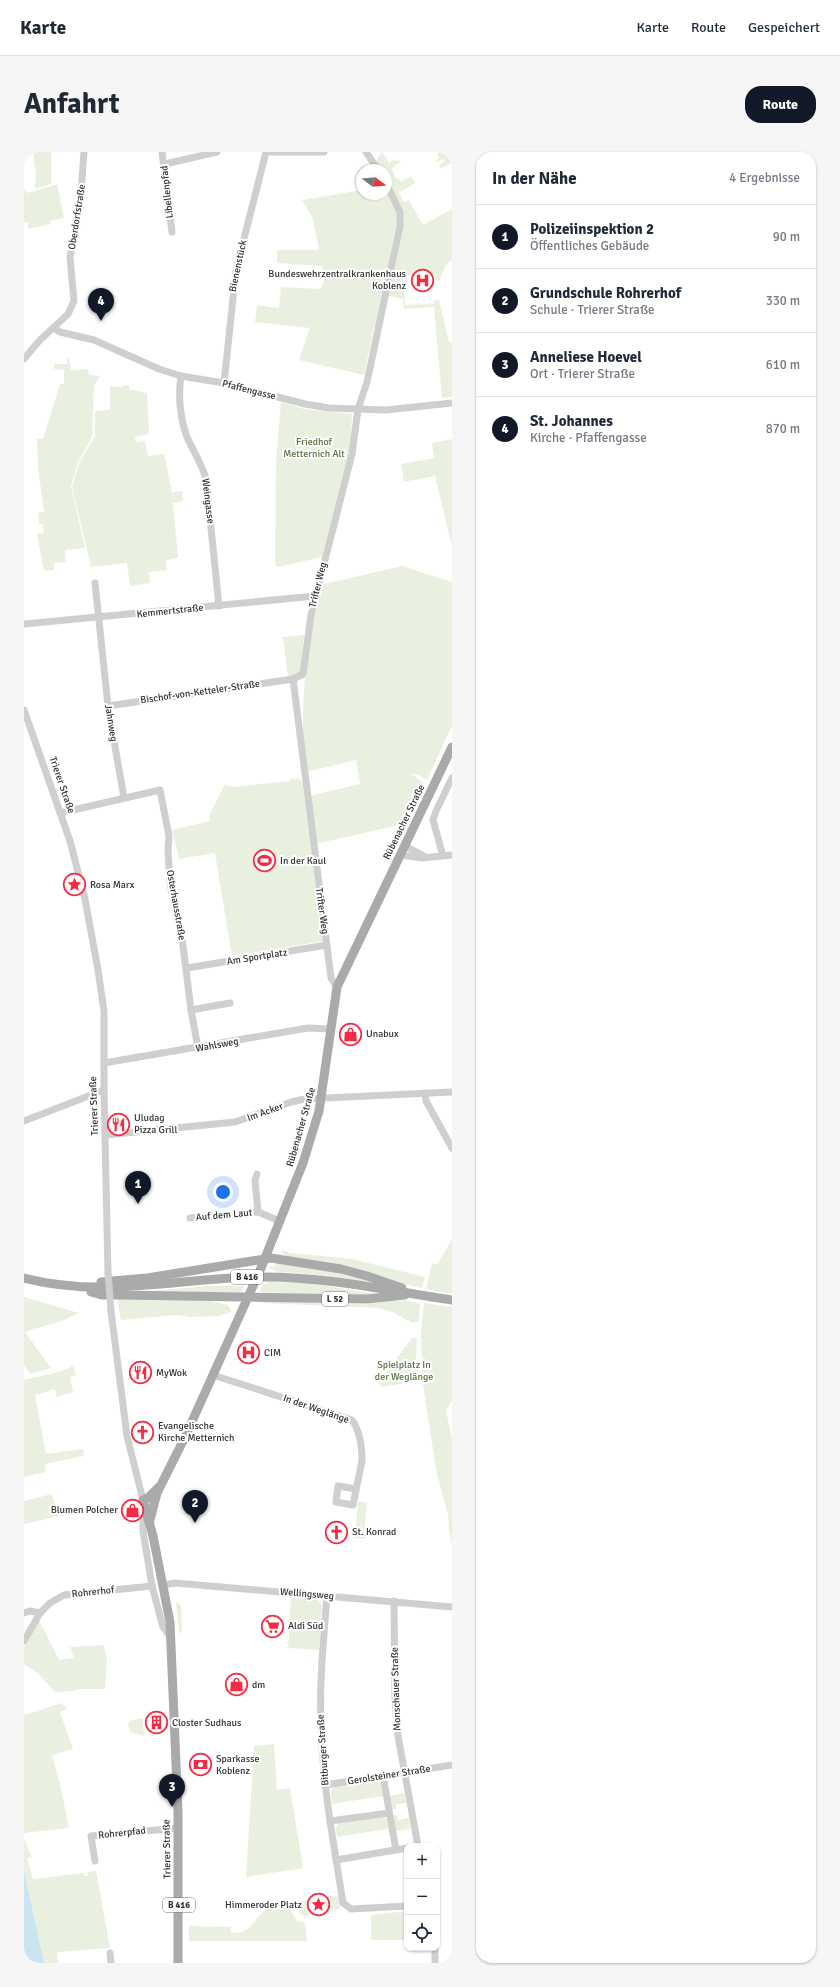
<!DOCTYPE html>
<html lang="de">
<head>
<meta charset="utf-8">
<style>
	:root { --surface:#fff; --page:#f6f6f7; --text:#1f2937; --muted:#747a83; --line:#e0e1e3; --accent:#111827 }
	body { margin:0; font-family:Signika,sans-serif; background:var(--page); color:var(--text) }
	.controls { position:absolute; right:12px; bottom:12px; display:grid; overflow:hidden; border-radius:8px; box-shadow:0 1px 3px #0004 }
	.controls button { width:36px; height:36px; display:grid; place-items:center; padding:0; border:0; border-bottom:1px solid var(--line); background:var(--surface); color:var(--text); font:20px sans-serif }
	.compass { position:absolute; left:332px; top:12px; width:36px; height:36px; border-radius:50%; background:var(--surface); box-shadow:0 1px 3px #0004; rotate:106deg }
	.you { position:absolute; left:199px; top:1040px; width:14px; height:14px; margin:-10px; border:3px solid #fff; border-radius:50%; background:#1a73e8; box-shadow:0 0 0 6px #1a73e833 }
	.badge { display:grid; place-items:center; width:26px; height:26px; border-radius:50%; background:var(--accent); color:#fff; font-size:13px; font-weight:700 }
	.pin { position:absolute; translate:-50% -33px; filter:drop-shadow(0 1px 2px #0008) }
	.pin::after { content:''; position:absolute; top:21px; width:14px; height:12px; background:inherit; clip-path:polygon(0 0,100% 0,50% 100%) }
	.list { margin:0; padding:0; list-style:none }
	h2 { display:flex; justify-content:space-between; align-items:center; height:52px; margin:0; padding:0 16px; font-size:17px }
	h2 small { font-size:13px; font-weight:400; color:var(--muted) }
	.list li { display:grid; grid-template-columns:26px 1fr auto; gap:12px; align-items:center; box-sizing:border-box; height:64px; padding:0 16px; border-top:1px solid var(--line) }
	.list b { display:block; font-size:15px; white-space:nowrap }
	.list p { margin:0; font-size:13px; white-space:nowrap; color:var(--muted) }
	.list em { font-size:13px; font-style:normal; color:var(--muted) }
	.icon { flex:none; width:22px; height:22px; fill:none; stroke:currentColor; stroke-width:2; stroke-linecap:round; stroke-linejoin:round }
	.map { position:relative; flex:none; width:428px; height:1811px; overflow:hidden; border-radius:16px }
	header { display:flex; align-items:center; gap:24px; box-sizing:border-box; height:56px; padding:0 20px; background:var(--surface); border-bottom:1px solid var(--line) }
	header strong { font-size:19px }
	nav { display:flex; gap:22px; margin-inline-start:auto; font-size:14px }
	.intro { display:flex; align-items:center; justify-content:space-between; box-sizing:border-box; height:96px; padding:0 24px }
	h1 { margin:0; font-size:28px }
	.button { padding:10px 18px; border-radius:16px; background:var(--accent); color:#fff; font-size:14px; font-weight:700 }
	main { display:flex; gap:24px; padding:0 24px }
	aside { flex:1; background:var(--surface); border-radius:16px; box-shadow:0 1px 3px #0004 }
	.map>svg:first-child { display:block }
</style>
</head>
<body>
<header>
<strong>Karte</strong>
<nav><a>Karte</a><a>Route</a><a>Gespeichert</a></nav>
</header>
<div class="intro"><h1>Anfahrt</h1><a class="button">Route</a></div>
<main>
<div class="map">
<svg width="428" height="1811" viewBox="0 0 428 1811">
	<rect width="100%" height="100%" fill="#fff"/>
	<g fill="#e9f0e0">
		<path d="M 10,0 L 27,0 L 27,32 L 11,37 L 12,15 L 10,15 Z"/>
		<path d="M 358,0 L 365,11 L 371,7 L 373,9 L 376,8 L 377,10 L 368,16 L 372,27 L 374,26 L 377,30 L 387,24 L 391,31 L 375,41 L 380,50 L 385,48 L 399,73 L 428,57 L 428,107 L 421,114 L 416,128 L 412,129 L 410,122 L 379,124 L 381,153 L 410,152 L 410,148 L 415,148 L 425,190 L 428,190 L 428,245 L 418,246 L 410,155 L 380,157 L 379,147 L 364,144 L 380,63 L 362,25 L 362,18 L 358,18 L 352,9 Z"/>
		<path d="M 417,0 L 428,0 L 428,10 L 417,17 L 415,13 L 421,9 L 419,7 L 412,10 L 412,8 L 415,6 L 413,2 Z"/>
		<path d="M 33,32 L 40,66 L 25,69 L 28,72 L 4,77 L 4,71 L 0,70 L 0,38 L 4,41 Z"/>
		<path d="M 362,37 L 374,63 L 352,175 L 350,175 L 340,223 L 275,208 L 286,176 L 231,170 L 233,153 L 255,156 L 257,135 L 297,137 L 301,126 L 298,114 L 253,111 L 253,98 L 295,98 L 289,67 L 278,48 L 338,38 L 338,42 L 362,42 Z"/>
		<path d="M 43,206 L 45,206 L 47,218 L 64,217 L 65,223 L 76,224 L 70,234 L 68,285 L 54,310 L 47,334 L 61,396 L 41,398 L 42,410 L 30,411 L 30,418 L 20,419 L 13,382 L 20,381 L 19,372 L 15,372 L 14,361 L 20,360 L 14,316 L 13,287 L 19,287 L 36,232 L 40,232 L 40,218 L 30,217 L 30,212 L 43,212 Z"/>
		<path d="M 99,233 L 105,234 L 105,237 L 123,241 L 125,282 L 111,285 L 112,290 L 121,289 L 124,304 L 140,302 L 148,340 L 158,339 L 159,349 L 149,351 L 154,406 L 142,408 L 143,418 L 125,420 L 126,431 L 106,434 L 103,411 L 67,415 L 48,335 L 55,311 L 71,284 L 71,259 L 86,258 L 86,234 L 98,235 Z"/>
		<path d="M 257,250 L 280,257 L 328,262 L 326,300 L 298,405 L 254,415 L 251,413 L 252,312 Z"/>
		<path d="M 428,287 L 428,394 L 411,324 L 380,330 L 377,312 L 410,306 L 408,291 Z"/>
		<path d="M 378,414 L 428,430 L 428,574 L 403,628 L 394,623 L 386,621 L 401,632 L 388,652 L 379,672 L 292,692 L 285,644 L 336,632 L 332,608 L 282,620 C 274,555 283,496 296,433 Z"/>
		<path d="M 280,483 L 276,523 L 264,525 L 259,485 Z"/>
		<path d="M 274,626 L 278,629 L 300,789 L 208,804 L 191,701 L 155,707 L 148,678 L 186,669 L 185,664 L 201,632 L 209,635 L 265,629 L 266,627 Z"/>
		<path d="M 428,1087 L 428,1142 L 402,1137 L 408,1111 L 413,1113 Z"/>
		<path d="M 258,1098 L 266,1101 L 329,1107 L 401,1125 L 398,1136 L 363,1128 L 311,1111 L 262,1104 L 257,1099 Z"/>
		<path d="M 252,1110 L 292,1115 L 361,1132 L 275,1121 L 255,1120 L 245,1116 L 246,1114 L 251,1115 Z"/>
		<path d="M 245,1130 L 281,1131 L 354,1142 L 340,1143 L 236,1140 L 238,1133 Z"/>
		<path d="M 184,1134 L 220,1134 L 217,1141 L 125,1139 Z"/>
		<path d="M 0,1145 L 55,1161 L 40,1168 L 1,1180 L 27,1216 L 6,1222 L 0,1213 Z"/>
		<path d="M 93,1147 L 175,1147 L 204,1153 L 207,1158 L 207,1160 L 195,1164 L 166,1165 L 153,1163 L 97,1168 Z"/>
		<path d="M 239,1148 C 272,1149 305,1152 338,1152 C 357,1152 378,1144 396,1152 L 395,1169 L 388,1171 L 371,1161 L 355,1156 L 238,1151 Z"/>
		<path d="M 400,1151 L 428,1155 L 428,1249 L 422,1258 L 428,1288 L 428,1395 L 425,1378 L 424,1362 L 413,1323 L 398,1227 L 397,1178 Z"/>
		<path d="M 388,1186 L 393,1186 L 392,1207 L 395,1229 L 358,1235 L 354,1231 Z"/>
		<path d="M 49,1213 L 52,1223 L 46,1225 L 49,1240 L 33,1245 L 31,1237 L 11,1243 L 22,1302 L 59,1297 L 60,1304 L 21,1312 L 22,1320 L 0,1325 L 0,1228 C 11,1225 43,1220 49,1213 Z"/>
		<path d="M 28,1342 L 32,1359 L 48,1355 L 49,1361 L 0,1372 L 0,1349 Z"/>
		<path d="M 334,1349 L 343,1351 L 340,1383 L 342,1387 L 331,1386 Z"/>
		<path d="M 267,1443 C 277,1444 296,1442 298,1455 L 295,1498 L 264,1496 Z"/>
		<path d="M 152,1450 L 157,1453 L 158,1478 L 156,1482 L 155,1479 Z"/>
		<path d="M 15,1468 L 35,1508 L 50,1506 L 46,1495 L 80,1493 L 83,1509 L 81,1537 L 53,1537 L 50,1539 L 31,1540 L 15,1522 L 0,1512 L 0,1496 Z"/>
		<path d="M 38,1551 L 43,1557 L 36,1560 L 49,1597 L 28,1603 L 36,1632 L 45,1676 L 0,1681 L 0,1563 Z"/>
		<path d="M 119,1566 L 120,1584 L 106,1580 L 104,1572 L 105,1569 Z"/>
		<path d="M 250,1592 L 253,1638 L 266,1636 L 279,1716 L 222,1725 L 230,1594 Z"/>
		<path d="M 353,1628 L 357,1633 L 359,1644 L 308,1652 L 307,1640 L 309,1634 Z"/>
		<path d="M 380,1641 L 382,1651 L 372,1652 L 372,1657 L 368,1658 L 365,1644 Z"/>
		<path d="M 373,1663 L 374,1668 L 385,1666 L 386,1677 L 371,1679 L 368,1664 Z"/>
		<path d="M 359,1665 L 363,1667 L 364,1677 L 313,1685 L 312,1676 L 314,1671 Z"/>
		<path d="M 0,1687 L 8,1705 L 3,1706 L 9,1727 L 59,1721 L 60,1724 L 64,1724 L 63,1720 L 72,1719 L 86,1796 L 33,1800 L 34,1811 L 20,1811 L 0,1718 Z"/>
		<path d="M 308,1744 L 315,1745 L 317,1753 L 315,1757 L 282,1764 L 276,1762 L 274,1753 L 278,1749 Z"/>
		<path d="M 249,1754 L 250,1756 L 266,1755 L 272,1768 L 281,1771 L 283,1789 L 165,1789 L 165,1774 L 207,1775 L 207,1781 C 232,1782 231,1759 249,1754 Z"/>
		<path d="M 383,1759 L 383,1788 L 347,1788 L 347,1763 Z"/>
	</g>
	<path fill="#cce3f0" d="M 0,1718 L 20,1811 L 0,1811 Z"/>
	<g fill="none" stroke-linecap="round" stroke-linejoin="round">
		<g stroke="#cfcfcf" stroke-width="7">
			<path d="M 138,0 L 148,80"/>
			<path d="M 246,0 L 300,0"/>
			<path d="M 342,0 L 354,18"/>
			<path d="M 141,12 L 193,0"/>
			<path d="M 30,176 L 36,180 L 70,188 L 135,217 L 157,224 L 200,231 L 281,252 L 305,256 L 362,258 L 428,251"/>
			<path d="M 0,207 L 15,189 L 44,162 L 50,149 L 46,105 L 56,56 L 60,0"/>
			<path d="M 157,224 C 154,243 156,267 163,285 C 169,299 178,312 182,327 L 195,454"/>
			<path d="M 200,231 L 212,118 L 242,0"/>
			<path d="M 71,431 L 84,554 L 100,646"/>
			<path d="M 0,472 L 291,444"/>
			<path d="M 269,527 L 307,826 L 313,835"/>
			<path d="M 84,554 L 269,527 L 279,522 L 287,463 L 328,302 L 334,257 L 343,230 L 376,74 L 376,60 L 362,31"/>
			<path d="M 0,558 L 46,689 L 61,747 L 74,818 L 80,859 L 80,938 L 84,1121"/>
			<path d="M 36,661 L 136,638 L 145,684 L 144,699 L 146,732 L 157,778 L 167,858 L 174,896"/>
			<path d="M 381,694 L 400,704"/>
			<path d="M 377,703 L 398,706 L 428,703"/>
			<path d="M 419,704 L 409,668 L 412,659 L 428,626"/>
			<path d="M 163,816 L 303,793"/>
			<path d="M 167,858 L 206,851"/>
			<path d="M 80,911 L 284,876 L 306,877"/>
			<path d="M 401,941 L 402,949 L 428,996"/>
			<path d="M 0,969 L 80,938"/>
			<path d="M 82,983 L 211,970 L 267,950 L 281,947 L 428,940"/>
			<path d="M 233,1022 L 231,1028 L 234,1060"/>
			<path d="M 166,1066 L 234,1060 L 256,1069"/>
			<path d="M 87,1159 L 103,1284 L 119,1348"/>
			<path d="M 189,1223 L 328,1268 C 336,1279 338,1296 338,1309 L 329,1353 L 312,1350 L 314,1334 L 332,1337"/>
			<path d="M 122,1357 L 119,1369 L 119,1379 L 128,1434 L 139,1475 L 147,1486"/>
			<path d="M 139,1433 L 151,1431 L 428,1455"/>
			<path d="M 303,1444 C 299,1494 294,1544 298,1594 C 301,1647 311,1699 319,1751 L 327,1757 L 383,1754"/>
			<path d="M 370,1449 L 371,1550 L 374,1584 L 394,1694"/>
			<path d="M 0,1461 L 6,1459 L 16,1461"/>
			<path d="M 0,1489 L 16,1461 L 26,1451 L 40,1443 L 128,1434"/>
			<path d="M 359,1624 L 372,1698"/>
			<path d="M 301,1633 L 428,1613"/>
			<path d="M 306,1669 L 365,1661"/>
			<path d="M 312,1708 L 383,1696"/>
			<path d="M 71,1709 L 67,1684 L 154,1676"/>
			<path d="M 86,1801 L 87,1811"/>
			<path d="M 411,1811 L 411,1796"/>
		</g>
		<g stroke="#aaa" stroke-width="9">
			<path d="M 237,1116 L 279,1011 L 295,959 L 313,835 L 428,595"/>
			<path d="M 0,1126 C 82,1147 159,1125 241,1125 C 304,1125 366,1139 428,1148"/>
			<path d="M 77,1130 L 123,1126 L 247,1106 L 317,1117 L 343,1124 L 378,1136"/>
			<path d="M 67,1140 L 78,1143 L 100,1143 L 343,1147 L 381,1143"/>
			<path d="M 136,1334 L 124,1346 L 119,1348 L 129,1384 L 146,1470 L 154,1659 L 154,1811"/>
			<path d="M 126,1368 L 133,1341 L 161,1285 L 229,1134"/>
		</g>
		<path stroke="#cfcfcf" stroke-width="7" d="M 84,1121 L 87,1159"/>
		<path stroke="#aaa" stroke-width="9" d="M 229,1134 L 237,1116"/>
	</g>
	<defs>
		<symbol id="hospital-ring" viewBox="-11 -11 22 22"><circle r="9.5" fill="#fff" stroke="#f22c42" stroke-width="1.5"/><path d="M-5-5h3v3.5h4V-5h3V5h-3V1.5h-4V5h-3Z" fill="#f22c42"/></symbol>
		<symbol id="stadium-ring" viewBox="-11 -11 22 22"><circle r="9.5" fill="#fff" stroke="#f22c42" stroke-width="1.5"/><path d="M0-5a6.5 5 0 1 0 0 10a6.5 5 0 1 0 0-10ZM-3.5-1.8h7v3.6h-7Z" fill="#f22c42"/></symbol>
		<symbol id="sight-ring" viewBox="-11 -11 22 22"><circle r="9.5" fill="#fff" stroke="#f22c42" stroke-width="1.5"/><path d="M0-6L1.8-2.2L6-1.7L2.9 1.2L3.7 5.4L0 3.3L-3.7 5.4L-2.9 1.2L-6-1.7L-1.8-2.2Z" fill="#f22c42"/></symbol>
		<symbol id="shop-ring" viewBox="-11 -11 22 22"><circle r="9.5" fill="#fff" stroke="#f22c42" stroke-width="1.5"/><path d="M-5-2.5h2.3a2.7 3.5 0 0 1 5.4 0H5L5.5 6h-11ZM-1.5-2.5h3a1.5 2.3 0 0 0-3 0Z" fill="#f22c42"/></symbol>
		<symbol id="restaurant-ring" viewBox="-11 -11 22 22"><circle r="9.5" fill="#fff" stroke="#f22c42" stroke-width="1.5"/><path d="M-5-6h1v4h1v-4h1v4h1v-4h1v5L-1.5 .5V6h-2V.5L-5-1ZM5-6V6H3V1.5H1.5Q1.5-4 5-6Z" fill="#f22c42"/></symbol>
		<symbol id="church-ring" viewBox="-11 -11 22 22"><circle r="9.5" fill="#fff" stroke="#f22c42" stroke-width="1.5"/><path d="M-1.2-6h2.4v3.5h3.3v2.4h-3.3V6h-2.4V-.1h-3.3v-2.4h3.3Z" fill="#f22c42"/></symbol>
		<symbol id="supermarket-ring" viewBox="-11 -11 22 22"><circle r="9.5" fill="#fff" stroke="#f22c42" stroke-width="1.5"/><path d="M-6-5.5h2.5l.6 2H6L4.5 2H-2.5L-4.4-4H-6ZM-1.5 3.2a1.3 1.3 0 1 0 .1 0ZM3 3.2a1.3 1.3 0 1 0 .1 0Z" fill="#f22c42"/></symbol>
		<symbol id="building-ring" viewBox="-11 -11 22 22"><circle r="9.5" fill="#fff" stroke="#f22c42" stroke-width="1.5"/><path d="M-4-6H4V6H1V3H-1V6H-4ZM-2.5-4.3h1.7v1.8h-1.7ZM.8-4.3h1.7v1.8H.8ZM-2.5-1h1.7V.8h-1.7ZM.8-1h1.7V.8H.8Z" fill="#f22c42"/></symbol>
		<symbol id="bank-ring" viewBox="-11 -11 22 22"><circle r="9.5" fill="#fff" stroke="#f22c42" stroke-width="1.5"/><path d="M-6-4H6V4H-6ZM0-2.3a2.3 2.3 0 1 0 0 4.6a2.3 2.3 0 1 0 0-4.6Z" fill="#f22c42"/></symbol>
	</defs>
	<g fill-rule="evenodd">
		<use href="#hospital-ring" x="386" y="116" width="25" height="25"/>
		<use href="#stadium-ring" x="228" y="696" width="25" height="25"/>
		<use href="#sight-ring" x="38" y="720" width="25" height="25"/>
		<use href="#shop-ring" x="314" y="870" width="25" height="25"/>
		<use href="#restaurant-ring" x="82" y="960" width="25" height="25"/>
		<use href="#hospital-ring" x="212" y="1188" width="25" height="25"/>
		<use href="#restaurant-ring" x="104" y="1208" width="25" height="25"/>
		<use href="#church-ring" x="106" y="1268" width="25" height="25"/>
		<use href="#shop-ring" x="96" y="1346" width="25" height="25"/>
		<use href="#church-ring" x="300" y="1368" width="25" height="25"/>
		<use href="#supermarket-ring" x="236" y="1462" width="25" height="25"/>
		<use href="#shop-ring" x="200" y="1520" width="25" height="25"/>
		<use href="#building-ring" x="120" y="1558" width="25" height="25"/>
		<use href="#bank-ring" x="164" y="1600" width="25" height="25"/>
		<use href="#sight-ring" x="282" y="1740" width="25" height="25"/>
	</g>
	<g text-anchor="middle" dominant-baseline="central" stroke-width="4" stroke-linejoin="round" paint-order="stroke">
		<g fill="#fff" stroke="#707070" stroke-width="1">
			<rect x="207" y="1118" width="32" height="14" rx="3"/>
			<rect x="298" y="1140" width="26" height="14" rx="3"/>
			<rect x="139" y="1746" width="32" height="14" rx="3"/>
		</g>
		<g font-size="9" font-weight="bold" fill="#323232">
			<text x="223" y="1125">B 416</text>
			<text x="311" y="1147">L 52</text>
			<text x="155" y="1753">B 416</text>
		</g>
		<g font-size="10" fill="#323232" stroke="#fff">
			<text transform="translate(143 40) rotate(-96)">Libellenpfad</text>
			<text transform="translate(53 65) rotate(-81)">Oberdorfstraße</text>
			<text transform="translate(214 114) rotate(-78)">Bienenstück</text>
			<text transform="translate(225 238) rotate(14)">Pfaffengasse</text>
			<text transform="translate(184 349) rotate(83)">Weingasse</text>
			<text transform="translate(294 433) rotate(-76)">Trifter Weg</text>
			<text transform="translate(146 459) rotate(-6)">Kemmertstraße</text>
			<text transform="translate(176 540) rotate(-8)">Bischof-von-Ketteler-Straße</text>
			<text transform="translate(87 571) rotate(81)">Jahnweg</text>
			<text transform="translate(38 633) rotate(71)">Trierer Straße</text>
			<text transform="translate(380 670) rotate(-64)">Rübenacher Straße</text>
			<text transform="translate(152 753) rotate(80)">Osterhausstraße</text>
			<text transform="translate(298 759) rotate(82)">Trifter Weg</text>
			<text transform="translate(233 805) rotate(-9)">Am Sportplatz</text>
			<text transform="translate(193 893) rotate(-10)">Wahlsweg</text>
			<text transform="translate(70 954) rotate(-92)">Trierer Straße</text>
			<text transform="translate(241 960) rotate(-20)">Im Acker</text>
			<text transform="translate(277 975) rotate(-74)">Rübenacher Straße</text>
			<text transform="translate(200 1063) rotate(-5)">Auf dem Laut</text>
			<text transform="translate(292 1257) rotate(19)">In der Weglänge</text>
			<text transform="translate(69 1440) rotate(-6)">Rohrerhof</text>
			<text transform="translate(283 1442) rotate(5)">Wellingsweg</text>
			<text transform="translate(372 1537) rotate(-92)">Monschauer Straße</text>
			<text transform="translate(299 1598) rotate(-94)">Bitburger Straße</text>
			<text transform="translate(365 1623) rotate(-9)">Gerolsteiner Straße</text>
			<text transform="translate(98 1681) rotate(-6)">Rohrerpfad</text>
			<text transform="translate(143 1697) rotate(-91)">Trierer Straße</text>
		</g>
		<g font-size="10" fill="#323232" stroke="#fff" text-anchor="start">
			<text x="382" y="122" text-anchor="end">Bundeswehrzentralkrankenhaus<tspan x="382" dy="12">Koblenz</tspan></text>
			<text x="256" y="709">In der Kaul</text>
			<text x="66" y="733">Rosa Marx</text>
			<text x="342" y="882">Unabux</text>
			<text x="110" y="966">Uludag<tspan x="110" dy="12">Pizza Grill</tspan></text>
			<text x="240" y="1201">CIM</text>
			<text x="132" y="1221">MyWok</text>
			<text x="134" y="1274">Evangelische<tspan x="134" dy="12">Kirche Metternich</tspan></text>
			<text x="94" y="1358" text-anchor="end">Blumen Polcher</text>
			<text x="328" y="1380">St. Konrad</text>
			<text x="264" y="1474">Aldi Süd</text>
			<text x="228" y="1533">dm</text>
			<text x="148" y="1571">Closter Sudhaus</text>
			<text x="192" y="1607">Sparkasse<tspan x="192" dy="12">Koblenz</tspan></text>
			<text x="278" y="1753" text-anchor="end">Himmeroder Platz</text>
		</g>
		<g font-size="10" fill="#57733b" stroke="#fff">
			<text x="290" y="290">Friedhof<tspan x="290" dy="12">Metternich Alt</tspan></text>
			<text x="380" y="1213">Spielplatz In<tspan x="380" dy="12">der Weglänge</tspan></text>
		</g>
	</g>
</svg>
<div class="controls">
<button>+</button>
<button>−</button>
<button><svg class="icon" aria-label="locate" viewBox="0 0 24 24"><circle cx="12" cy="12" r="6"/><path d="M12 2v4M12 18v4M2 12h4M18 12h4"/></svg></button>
</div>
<svg class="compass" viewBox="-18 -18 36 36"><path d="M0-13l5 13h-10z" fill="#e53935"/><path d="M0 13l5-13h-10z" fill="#747a83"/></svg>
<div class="you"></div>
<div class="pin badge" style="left:114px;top:1052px">1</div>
<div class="pin badge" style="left:171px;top:1371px">2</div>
<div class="pin badge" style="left:148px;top:1655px">3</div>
<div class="pin badge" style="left:77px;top:169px">4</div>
</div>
<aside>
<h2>In der Nähe<small>4 Ergebnisse</small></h2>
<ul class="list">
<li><span class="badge">1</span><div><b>Polizeiinspektion 2</b><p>Öffentliches Gebäude</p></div><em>90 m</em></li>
<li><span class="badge">2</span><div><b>Grundschule Rohrerhof</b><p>Schule · Trierer Straße</p></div><em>330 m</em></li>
<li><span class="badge">3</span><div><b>Anneliese Hoevel</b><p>Ort · Trierer Straße</p></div><em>610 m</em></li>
<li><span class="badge">4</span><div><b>St. Johannes</b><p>Kirche · Pfaffengasse</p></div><em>870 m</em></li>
</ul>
</aside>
</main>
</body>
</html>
